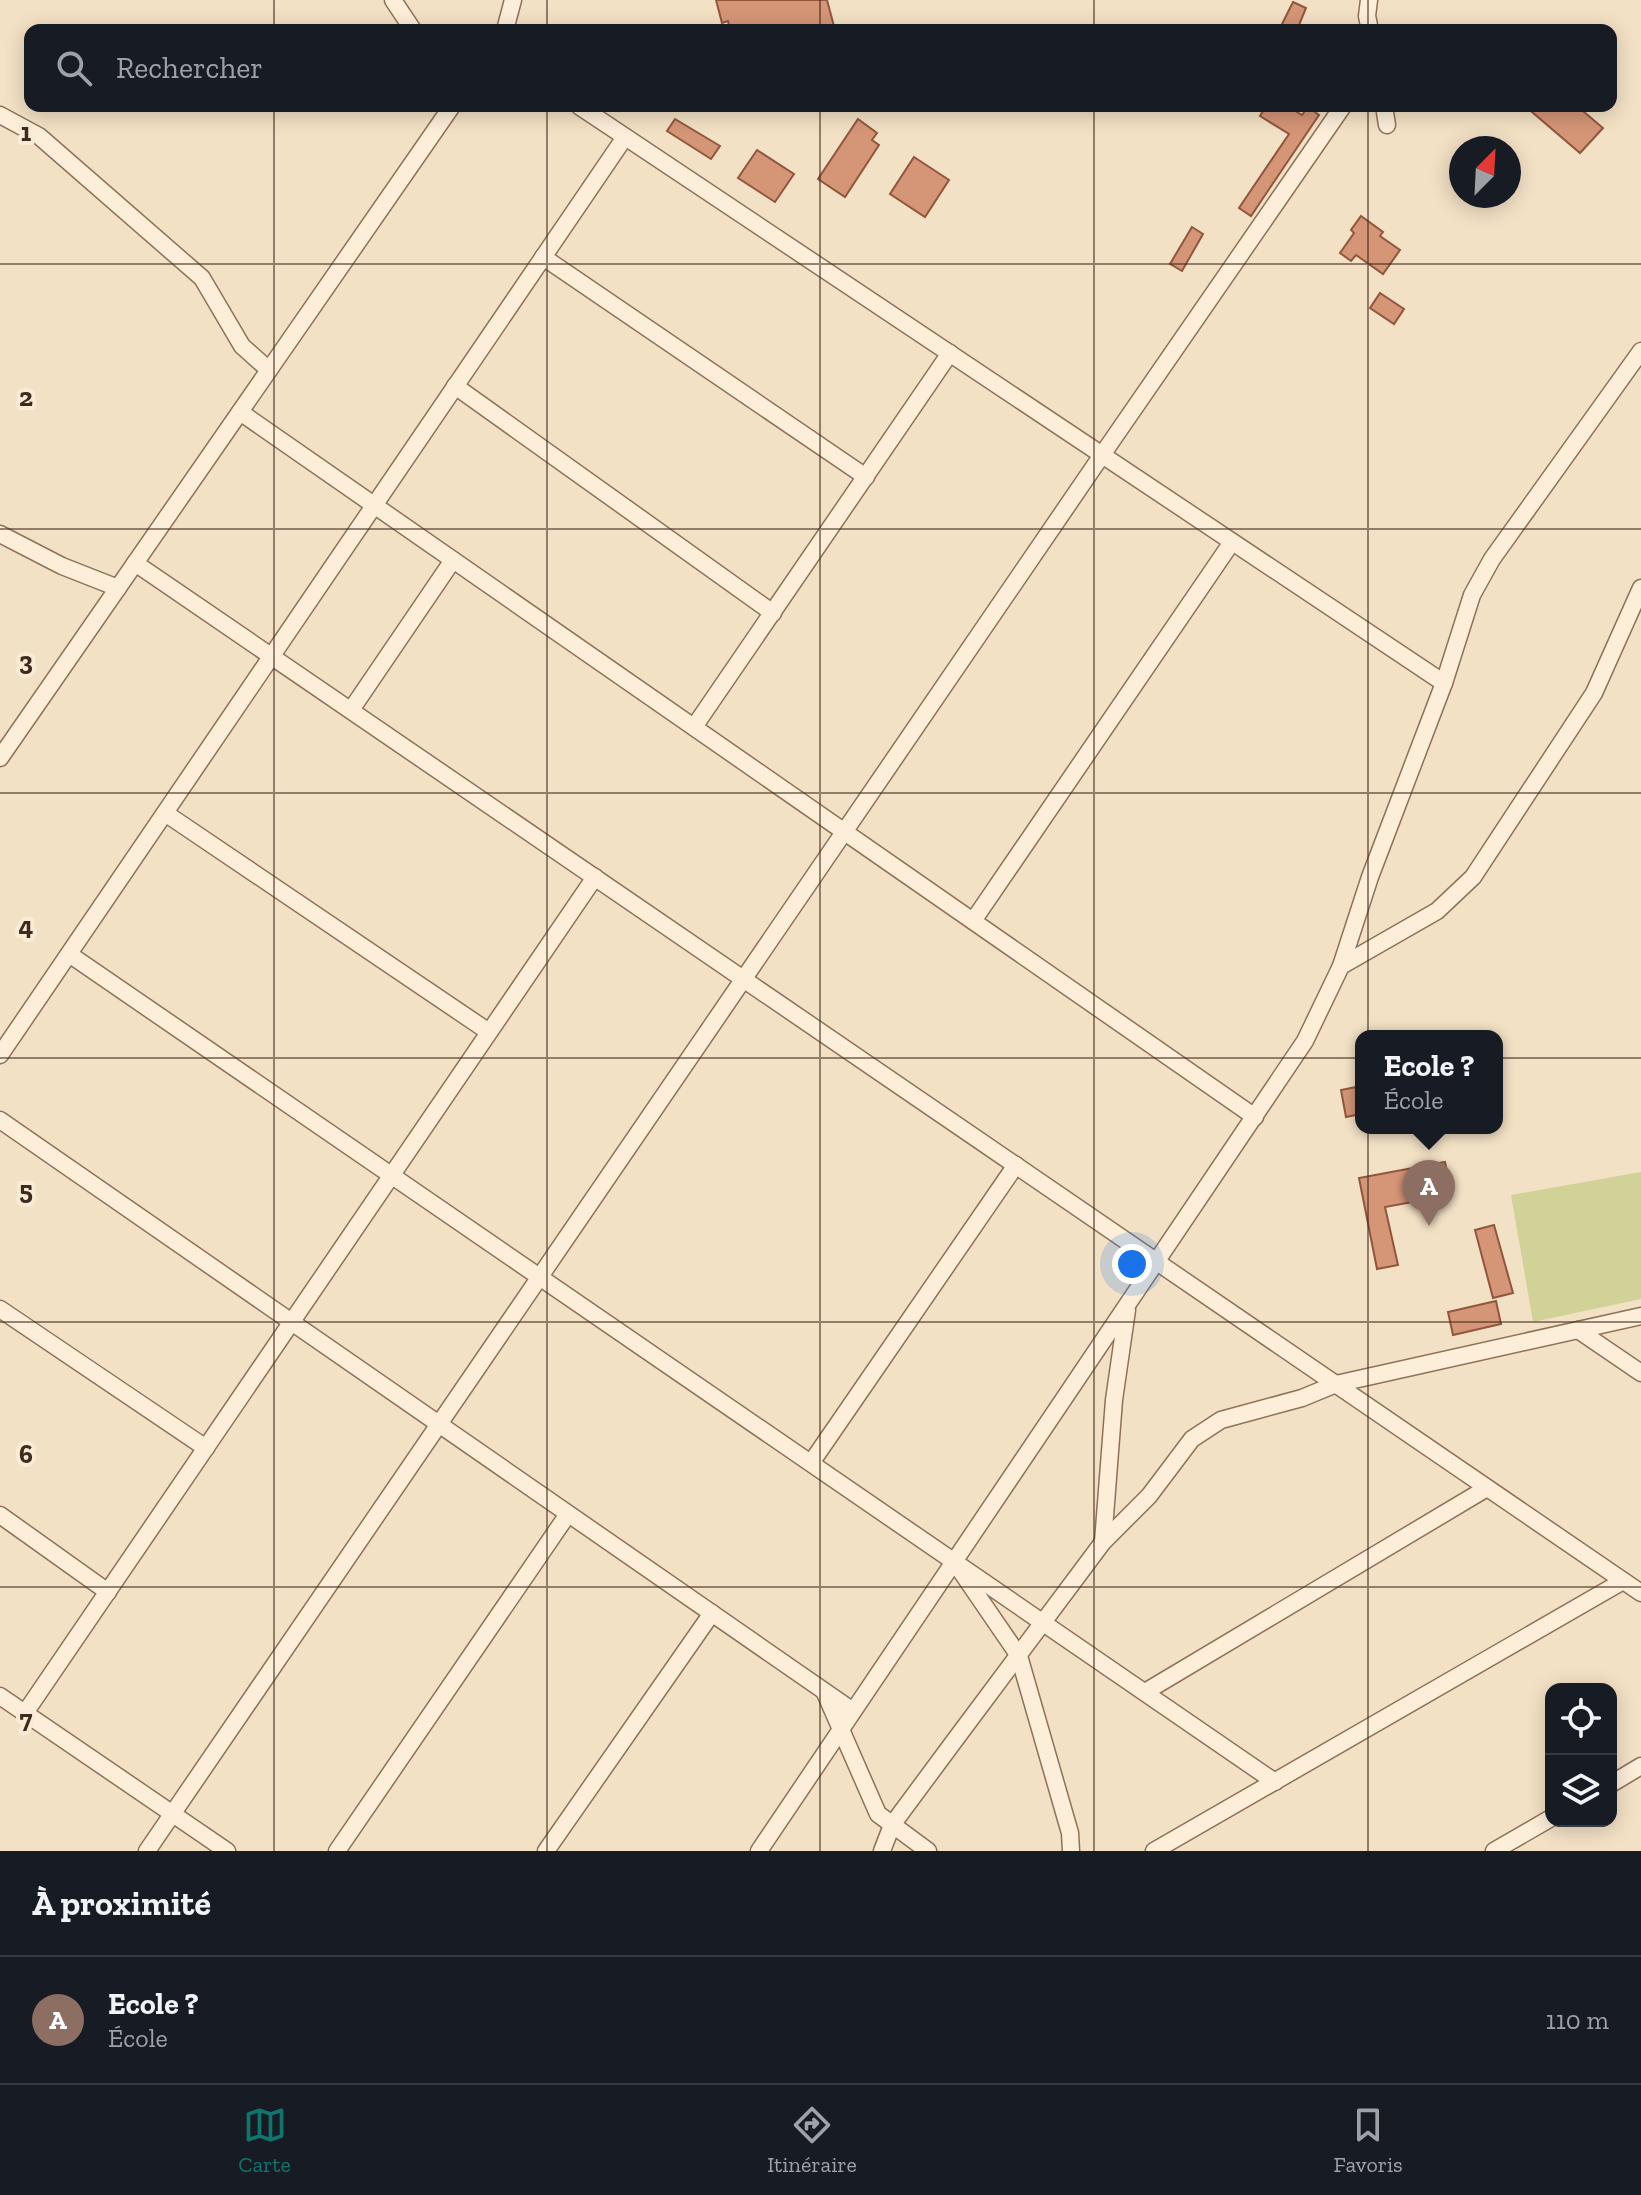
<!DOCTYPE html>
<html lang="fr">
<head>
<meta charset="utf-8">
<style>
	:root { --surface:#171b24; --page:#242831; --text:#f1f3f6; --muted:#9ea1a6; --line:#363941; --accent:#0f766e }
	body { margin:0; font-family:"Zilla Slab",serif; background:var(--page); color:var(--text) }
	.controls { position:absolute; right:24px; bottom:24px; display:grid; overflow:hidden; border-radius:16px; box-shadow:0 4px 20px #0003 }
	.controls button { width:72px; height:72px; display:grid; place-items:center; padding:0; border:0; border-bottom:2px solid var(--line); background:var(--surface); color:var(--text); font:40px sans-serif }
	.compass { position:absolute; left:1449px; top:136px; width:72px; height:72px; border-radius:50%; background:var(--surface); box-shadow:0 4px 20px #0003; rotate:24deg }
	.you { position:absolute; left:1132px; top:1264px; width:28px; height:28px; margin:-20px; border:6px solid #fff; border-radius:50%; background:#1a73e8; box-shadow:0 0 0 12px #1a73e833 }
	.badge { display:grid; place-items:center; width:52px; height:52px; border-radius:50%; background:var(--accent); color:#fff; font-size:26px; font-weight:700 }
	.pin { position:absolute; translate:-50% -66px; filter:drop-shadow(0 2px 4px #0008) }
	.pin::after { content:''; position:absolute; top:42px; width:28px; height:24px; background:inherit; clip-path:polygon(0 0,100% 0,50% 100%) }
	.popup { position:absolute; left:1355px; top:1030px; width:148px; height:104px; box-sizing:border-box; display:grid; place-content:center; border-radius:16px; background:var(--surface); filter:drop-shadow(0 2px 6px #0005); font-size:26px; white-space:nowrap; color:var(--muted) }
	.popup b { font-size:30px; color:var(--text) }
	.popup::after { content:''; position:absolute; left:50%; top:100%; margin-left:-16px; border:16px solid transparent; border-top-color:var(--surface) }
	.list { margin:0; padding:0; list-style:none }
	h2 { display:flex; justify-content:space-between; align-items:center; height:104px; margin:0; padding:0 32px; font-size:34px }
	h2 small { font-size:26px; font-weight:400; color:var(--muted) }
	.list li { display:grid; grid-template-columns:52px 1fr auto; gap:24px; align-items:center; box-sizing:border-box; height:128px; padding:0 32px; border-top:2px solid var(--line) }
	.list b { display:block; font-size:30px; white-space:nowrap }
	.list p { margin:0; font-size:26px; white-space:nowrap; color:var(--muted) }
	.list em { font-size:26px; font-style:normal; color:var(--muted) }
	.icon { flex:none; width:44px; height:44px; fill:none; stroke:currentColor; stroke-width:2; stroke-linecap:round; stroke-linejoin:round }
	.map { position:relative; flex:none; width:1641px; height:1851px; overflow:hidden }
	.search { position:absolute; background:var(--surface); box-shadow:0 4px 20px #0003; left:24px; right:24px; top:24px; height:88px; display:flex; align-items:center; gap:20px; box-sizing:border-box; padding:0 28px; border-radius:16px; color:var(--muted); font-size:30px }
	.sheet { height:232px; background:var(--surface) }
	nav { display:flex; justify-content:space-around; align-items:center; box-sizing:border-box; height:112px; border-top:2px solid var(--line); background:var(--surface); font-size:22px; color:var(--muted) }
	nav a { display:grid; justify-items:center; gap:4px }
	nav .on { color:var(--accent) }
	.map>svg:first-child { display:block }
</style>
</head>
<body>
<div class="map">
<svg width="1641" height="1851" viewBox="0 0 1641 1851">
	<rect width="100%" height="100%" fill="#f3e1c5"/>
	<path fill="#d1d297" d="M 1641,1172 L 1641,1299 L 1533,1322 L 1511,1195 Z"/>
	<g fill="#d59577" stroke="#92563c" stroke-width="2">
		<path d="M 716,0 L 827,0 L 835,30 L 730,30 L 728,21 L 722,23 Z"/>
		<path d="M 1293,2 L 1306,8 L 1297,30 L 1279,30 Z"/>
		<path d="M 1266,106 L 1287,106 L 1302,115 L 1308,107 L 1319,115 L 1251,216 L 1239,208 L 1289,134 L 1260,116 Z"/>
		<path d="M 1525,106 L 1577,106 L 1603,128 L 1580,153 Z"/>
		<path d="M 675,119 L 720,146 L 711,159 L 667,131 Z"/>
		<path d="M 858,119 L 877,133 L 872,140 L 879,145 L 845,197 L 818,179 Z"/>
		<path d="M 757,150 L 794,174 L 775,202 L 738,178 Z"/>
		<path d="M 914,157 L 949,180 L 925,217 L 890,194 Z"/>
		<path d="M 1361,216 L 1383,232 L 1380,236 L 1400,250 L 1383,274 L 1356,255 L 1351,261 L 1340,253 L 1354,233 L 1351,230 Z"/>
		<path d="M 1192,227 L 1203,234 L 1182,271 L 1170,264 Z"/>
		<path d="M 1380,293 L 1404,309 L 1394,324 L 1370,308 Z"/>
		<path d="M 1361,1086 L 1361,1114 L 1346,1117 L 1341,1090 Z"/>
		<path d="M 1445,1162 L 1451,1195 L 1385,1207 L 1398,1265 L 1377,1269 L 1359,1178 Z"/>
		<path d="M 1494,1225 L 1513,1293 L 1493,1298 L 1475,1230 Z"/>
		<path d="M 1496,1301 L 1501,1324 L 1453,1335 L 1448,1312 Z"/>
	</g>
	<g fill="none" stroke-linecap="round" stroke-linejoin="round">
		<defs>
			<g id="minor">
				<path d="M 393,0 L 413,30"/>
				<path d="M 1369,0 L 1367,16 L 1370,30"/>
				<path d="M 505,30 L 513,0"/>
				<path d="M 579,106 L 1444,683"/>
				<path d="M 1384,106 L 1387,125"/>
				<path d="M 0,115 L 39,136 L 202,278 L 242,346 L 269,370"/>
				<path d="M 543,257 L 866,477"/>
				<path d="M 455,386 L 773,613"/>
				<path d="M 240,412 L 1255,1117"/>
				<path d="M 0,534 L 62,566 L 118,588"/>
				<path d="M 135,563 L 1641,1593"/>
				<path d="M 351,710 L 453,560"/>
				<path d="M 694,727 L 950,353"/>
				<path d="M 0,758 L 452,106"/>
				<path d="M 165,813 L 489,1032"/>
				<path d="M 973,921 L 1232,542"/>
				<path d="M 69,954 L 1275,1782"/>
				<path d="M 1341,966 L 1437,911 L 1473,877 L 1594,693 L 1641,588"/>
				<path d="M 0,1055 L 625,137"/>
				<path d="M 0,1120 L 853,1711"/>
				<path d="M 0,1309 L 206,1448"/>
				<path d="M 1578,1330 L 1641,1373"/>
				<path d="M 811,1463 L 1016,1165"/>
				<path d="M 0,1515 L 108,1592"/>
				<path d="M 1103,1542 L 1114,1400 L 1127,1310"/>
				<path d="M 960,1570 L 1019,1656 L 1070,1833 L 1071,1851"/>
				<path d="M 1145,1692 L 1487,1488"/>
				<path d="M 825,1693 L 878,1814 L 928,1851"/>
				<path d="M 0,1696 L 227,1851"/>
				<path d="M 25,1713 L 595,877"/>
				<path d="M 1611,1784 L 1641,1766"/>
				<path d="M 147,1851 L 1102,455 L 1343,106"/>
				<path d="M 337,1851 L 568,1514"/>
				<path d="M 546,1851 L 712,1613"/>
				<path d="M 759,1851 L 1305,1041 L 1341,966 L 1370,877 L 1444,683 L 1472,595 L 1492,559 L 1641,351"/>
				<path d="M 882,1851 L 892,1825 L 952,1744 L 1103,1542 L 1149,1496 L 1192,1439 L 1221,1420 L 1302,1398 L 1336,1384 L 1641,1316"/>
				<path d="M 1154,1851 L 1623,1581"/>
				<path d="M 1494,1851 L 1551,1818"/>
			</g>
		</defs>
		<use href="#minor" stroke="#907158" stroke-width="19"/>
		<use href="#minor" stroke="#fceed9" stroke-width="16"/>
	</g>
	<path fill="none" stroke="#3f2b1e" stroke-width="2" stroke-opacity="0.55" d="M 274,0 L 274,30M 547,0 L 547,30M 820,0 L 820,30M 1094,0 L 1094,30M 1368,0 L 1368,30M 274,106 L 274,1851M 547,106 L 547,1851M 820,106 L 820,1851M 1094,106 L 1094,1851M 1368,106 L 1368,1851M 0,264 L 1641,264M 0,529 L 1641,529M 0,793 L 1641,793M 0,1058 L 1641,1058M 0,1322 L 1641,1322M 0,1587 L 1641,1587"/>
	<g font-size="26" text-anchor="middle" font-weight="bold" fill="#3f2b1e" stroke="#f9ebd5" stroke-width="8" stroke-linejoin="round" paint-order="stroke">
		<text x="26" y="141">1</text>
		<text x="26" y="406">2</text>
		<text x="26" y="670">3</text>
		<text x="26" y="935">4</text>
		<text x="26" y="1199">5</text>
		<text x="26" y="1463">6</text>
		<text x="26" y="1728">7</text>
	</g>
</svg>
<div class="controls">
<button><svg class="icon" aria-label="locate" viewBox="0 0 24 24"><circle cx="12" cy="12" r="6"/><path d="M12 2v4M12 18v4M2 12h4M18 12h4"/></svg></button>
<button><svg class="icon" aria-label="layers" viewBox="0 0 24 24"><path d="M12 4l9 5-9 5-9-5zM3 14l9 5 9-5"/></svg></button>
</div>
<svg class="compass" viewBox="-18 -18 36 36"><path d="M0-13l5 13h-10z" fill="#e53935"/><path d="M0 13l5-13h-10z" fill="#9ea1a6"/></svg>
<div class="you"></div>
<div class="pin badge" style="left:1429px;top:1226px;background:#8d6e63">A</div>
<div class="popup"><b>Ecole ?</b>École</div>
<div class="search"><svg class="icon" aria-label="search" viewBox="0 0 24 24"><circle cx="10" cy="10" r="6"/><path d="M15 15l6 6"/></svg>Rechercher</div>
</div>
<section class="sheet">
<h2>À proximité<small></small></h2>
<ul class="list">
<li><span class="badge" style="background:#8d6e63">A</span><div><b>Ecole ?</b><p>École</p></div><em>110 m</em></li>
</ul>
</section>
<nav>
<a class="on"><svg class="icon" aria-label="map" viewBox="0 0 24 24"><path d="M3 6l6-2 6 2 6-2v14l-6 2-6-2-6 2zM9 4v14M15 6v14"/></svg>Carte</a>
<a><svg class="icon" aria-label="directions" viewBox="0 0 24 24"><path d="M12 3l9 9-9 9-9-9zM9 14v-3h6M13 9l2 2-2 2"/></svg>Itinéraire</a>
<a><svg class="icon" aria-label="saved" viewBox="0 0 24 24"><path d="M7 4h10v16l-5-4-5 4z"/></svg>Favoris</a>
</nav>
</body>
</html>
